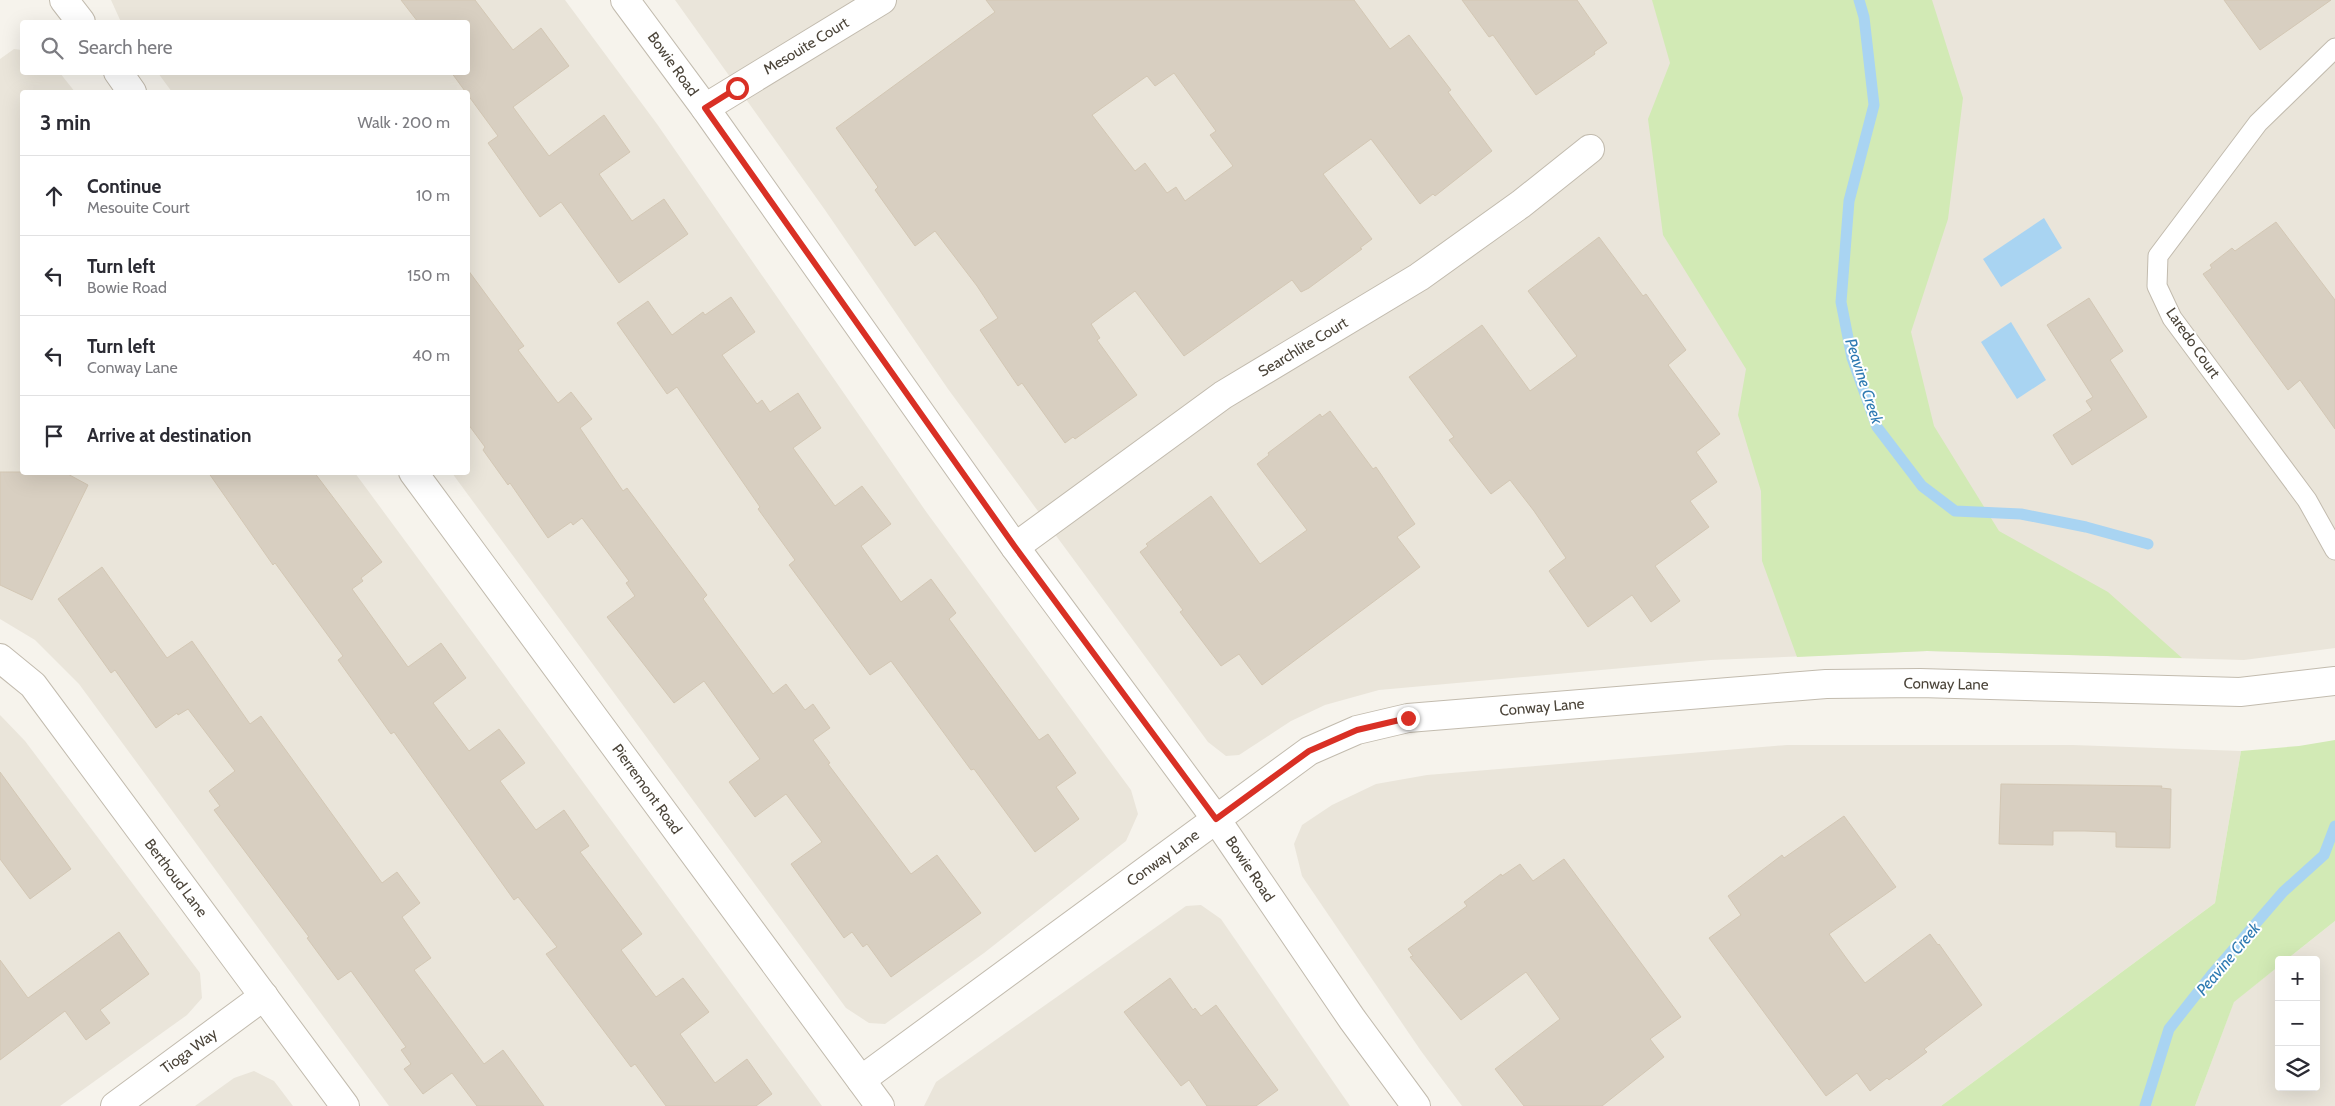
<!DOCTYPE html>
<html lang="en">
<head>
<meta charset="utf-8">
<style>
	:root { --surface:#fff; --page:#f2f2f3; --text:#2b2b33; --muted:#7c7c81; --line:#e1e1e2 }
	body { margin:0; font-family:Cabin,sans-serif; background:var(--page); color:var(--text) }
	.controls { position:absolute; right:15px; bottom:15px; display:grid; overflow:hidden; border-radius:5px; box-shadow:0 5px 20px #0002 }
	.controls button { width:45px; height:45px; display:grid; place-items:center; padding:0; border:0; border-bottom:1px solid var(--line); background:var(--surface); color:var(--text); font:25px sans-serif }
	.stop { position:absolute; width:15px; height:15px; margin:-11px; border:4px solid #d93025; border-radius:50%; background:#fff }
	.stop.end { background:#d93025; border-color:#fff; box-shadow:0 1px 5px #0008 }
	.list { margin:0; padding:0; list-style:none }
	h2 { display:flex; justify-content:space-between; align-items:center; height:65px; margin:0; padding:0 20px; font-size:21px }
	h2 small { font-size:16px; font-weight:400; color:var(--muted) }
	.list li { display:grid; grid-template-columns:32px 1fr auto; gap:15px; align-items:center; box-sizing:border-box; height:80px; padding:0 20px; border-top:1px solid var(--line) }
	.list b { display:block; font-size:19px; white-space:nowrap }
	.list p { margin:0; font-size:16px; white-space:nowrap; color:var(--muted) }
	.list em { font-size:16px; font-style:normal; color:var(--muted) }
	.icon { flex:none; width:28px; height:28px; fill:none; stroke:currentColor; stroke-width:2; stroke-linecap:round; stroke-linejoin:round }
	.map { position:relative; flex:none; width:2335px; height:1106px; overflow:hidden }
	.search { position:absolute; background:var(--surface); box-shadow:0 5px 20px #0002; left:20px; top:20px; width:450px; height:55px; display:flex; align-items:center; gap:12px; box-sizing:border-box; padding:0 18px; border-radius:5px; color:var(--muted); font-size:19px }
	.panel { position:absolute; background:var(--surface); box-shadow:0 5px 20px #0002; left:20px; top:90px; width:450px; height:385px; border-radius:5px }
	.map>svg:first-child { display:block }
</style>
</head>
<body>
<div class="map">
<svg width="2335" height="1106" viewBox="0 0 2335 1106">
	<rect width="100%" height="100%" fill="#f6f3ec"/>
	<g fill="#eae5da">
		<path d="M 111,0 L 565,0 L 657,124 L 927,513 L 1131,790 L 1138,814 L 1126,841 L 984,953 L 885,1024 L 869,1023 L 846,1008 L 452,473 L 468,472 L 468,92 L 172,92 L 158,73 L 468,72 L 468,22 L 121,22 Z"/>
		<path d="M 675,0 L 2335,0 L 2335,648 L 2244,660 L 1927,651 L 1711,660 L 1379,690 L 1325,705 L 1291,721 L 1239,755 L 1226,756 L 1208,742 L 948,389 L 825,210 Z"/>
		<path d="M 14,49 L 22,50 L 22,72 L 60,73 L 75,92 L 22,92 L 22,472 L 355,473 L 822,1106 L 389,1106 L 79,684 L 35,640 L 0,619 L 0,59 Z"/>
		<path d="M 0,715 L 25,741 L 200,973 L 202,998 L 187,1015 L 60,1106 L 0,1106 Z"/>
		<path d="M 1787,745 L 2073,745 L 2241,751 L 2215,903 L 1941,1106 L 1462,1106 L 1421,1051 L 1302,876 L 1294,844 L 1302,825 L 1332,805 L 1376,784 L 1427,775 Z"/>
		<path d="M 1201,905 L 1221,919 L 1350,1106 L 924,1106 L 936,1082 L 1186,906 Z"/>
		<path d="M 2335,921 L 2335,1106 L 2195,1106 L 2234,1001 L 2279,966 L 2279,1087 L 2316,1087 L 2316,960 L 2286,960 Z"/>
		<path d="M 254,1071 L 274,1081 L 293,1106 L 195,1106 L 234,1078 Z"/>
	</g>
	<g fill="#d2eab5">
		<path d="M 1652,0 L 1932,0 L 1963,98 L 1948,219 L 1911,332 L 1934,426 L 1999,531 L 2108,592 L 2182,658 L 1927,651 L 1797,657 L 1762,561 L 1761,491 L 1738,415 L 1746,369 L 1663,235 L 1648,119 L 1670,63 Z"/>
		<path d="M 2335,740 L 2335,921 L 2286,960 L 2279,960 L 2279,966 L 2234,1002 L 2195,1106 L 1941,1106 L 2215,903 L 2241,751 L 2299,746 Z"/>
	</g>
	<g fill="#a9d4f2">
		<path d="M 2044,218 L 2062,248 L 2001,287 L 1983,259 Z"/>
		<path d="M 2011,322 L 2046,380 L 2017,399 L 1981,342 Z"/>
	</g>
	<g fill="none" stroke-linecap="round" stroke-linejoin="round">
		<g stroke="#a9d4f2" stroke-width="11">
			<path d="M 1859,0 L 1864,17 L 1874,105 L 1849,201 L 1841,302 L 1852,358 L 1877,427 L 1922,486 L 1955,511 L 2021,514 L 2086,527 L 2148,544"/>
			<path d="M 2145,1106 L 2169,1029 L 2213,973 L 2283,892 L 2324,855 L 2335,826"/>
		</g>
	</g>
	<g fill="#d8cfc1" stroke="#d3c7b4" fill-rule="evenodd">
		<path d="M 401,0 L 475,0 L 513,50 L 541,28 L 569,66 L 513,107 L 549,156 L 604,115 L 630,152 L 599,174 L 632,221 L 664,199 L 688,234 L 619,283 L 561,202 L 540,217 L 488,143 L 498,136 L 451,72 L 468,72 L 468,22 L 418,22 Z"/>
		<path d="M 986,0 L 1354,0 L 1390,49 L 1409,35 L 1451,90 L 1448,92 L 1492,151 L 1435,196 L 1433,194 L 1420,204 L 1371,139 L 1323,174 L 1372,239 L 1360,248 L 1362,249 L 1309,288 L 1301,292 L 1292,280 L 1184,356 L 1135,291 L 1091,324 L 1100,338 L 1097,340 L 1137,395 L 1075,439 L 1073,437 L 1065,443 L 1022,383 L 1018,386 L 980,330 L 998,318 L 977,286 L 935,231 L 915,246 L 875,190 L 878,187 L 836,128 L 995,12 ZM 1174,73 L 1216,131 L 1210,135 L 1233,166 L 1185,201 L 1176,187 L 1167,193 L 1145,163 L 1135,171 L 1092,115 L 1147,76 L 1155,86 Z"/>
		<path d="M 1462,0 L 1577,0 L 1607,43 L 1594,52 L 1595,54 L 1536,95 L 1493,35 L 1489,37 Z"/>
		<path d="M 2224,0 L 2331,0 L 2260,50 Z"/>
		<path d="M 2276,222 L 2335,300 L 2335,429 L 2300,380 L 2288,390 L 2203,274 L 2212,268 L 2210,265 L 2232,248 L 2235,251 Z"/>
		<path d="M 1599,237 L 1643,296 L 1646,294 L 1686,350 L 1668,365 L 1720,434 L 1696,452 L 1717,482 L 1690,501 L 1709,527 L 1655,566 L 1680,601 L 1651,622 L 1632,595 L 1588,627 L 1549,571 L 1566,558 L 1534,511 L 1510,480 L 1491,494 L 1449,440 L 1454,437 L 1409,377 L 1482,325 L 1530,391 L 1577,356 L 1528,291 Z"/>
		<path d="M 468,270 L 524,346 L 518,350 L 558,403 L 571,392 L 592,419 L 580,428 L 623,491 L 627,488 L 707,595 L 703,599 L 773,694 L 786,684 L 805,710 L 813,704 L 830,728 L 813,740 L 830,763 L 828,764 L 911,874 L 937,855 L 981,913 L 891,977 L 867,944 L 863,947 L 852,932 L 844,938 L 791,864 L 822,842 L 786,794 L 755,817 L 729,782 L 760,759 L 704,681 L 674,703 L 607,617 L 635,596 L 626,583 L 629,581 L 582,518 L 573,525 L 571,522 L 548,538 L 510,483 L 508,485 L 483,450 L 485,447 L 468,424 Z"/>
		<path d="M 731,297 L 755,332 L 722,355 L 757,404 L 762,400 L 770,412 L 798,393 L 821,428 L 793,448 L 835,506 L 862,486 L 891,524 L 861,546 L 901,602 L 931,579 L 956,613 L 949,619 L 1039,740 L 1048,734 L 1076,773 L 1056,787 L 1079,819 L 1035,852 L 974,769 L 971,770 L 891,661 L 870,675 L 789,565 L 795,560 L 758,509 L 760,507 L 677,387 L 667,394 L 617,323 L 648,301 L 672,335 L 703,312 L 705,315 Z"/>
		<path d="M 2089,298 L 2123,351 L 2110,360 L 2147,417 L 2072,465 L 2053,435 L 2092,410 L 2086,401 L 2093,397 L 2047,325 Z"/>
		<path d="M 1330,411 L 1373,469 L 1376,467 L 1415,524 L 1397,537 L 1420,567 L 1262,685 L 1239,654 L 1221,666 L 1180,612 L 1183,610 L 1140,552 L 1148,546 L 1146,544 L 1211,496 L 1260,564 L 1307,530 L 1257,464 L 1269,455 L 1268,453 L 1320,414 L 1322,417 Z"/>
		<path d="M 0,472 L 64,472 L 88,485 L 32,600 L 0,585 Z"/>
		<path d="M 208,472 L 314,472 L 382,562 L 361,578 L 363,581 L 352,589 L 408,667 L 441,643 L 466,678 L 433,703 L 469,751 L 499,729 L 525,763 L 500,781 L 536,830 L 564,810 L 589,846 L 580,852 L 642,934 L 621,950 L 656,997 L 683,978 L 709,1012 L 680,1034 L 715,1083 L 747,1059 L 772,1094 L 756,1106 L 666,1106 L 635,1064 L 631,1067 L 546,954 L 557,947 L 518,897 L 514,900 L 394,732 L 391,734 L 338,660 L 343,656 L 275,563 L 273,565 Z"/>
		<path d="M 102,567 L 167,658 L 192,641 L 250,724 L 261,716 L 382,883 L 397,872 L 420,903 L 402,917 L 431,958 L 414,970 L 484,1064 L 503,1050 L 544,1106 L 477,1106 L 452,1073 L 423,1094 L 404,1069 L 411,1064 L 401,1050 L 406,1047 L 351,971 L 338,980 L 307,938 L 309,937 L 214,810 L 220,806 L 209,791 L 235,771 L 188,709 L 178,715 L 177,713 L 156,728 L 115,670 L 111,673 L 58,599 Z"/>
		<path d="M 0,772 L 71,869 L 30,899 L 0,859 Z"/>
		<path d="M 2001,784 L 2162,786 L 2161,788 L 2171,789 L 2170,848 L 2116,847 L 2116,832 L 2085,831 L 2053,831 L 2053,845 L 1999,844 Z"/>
		<path d="M 1844,816 L 1896,887 L 1829,934 L 1847,959 L 1865,983 L 1930,934 L 1938,945 L 1939,944 L 1982,1005 L 1924,1049 L 1927,1052 L 1889,1080 L 1887,1078 L 1870,1091 L 1857,1073 L 1826,1096 L 1709,938 L 1741,915 L 1728,896 L 1782,855 L 1784,858 Z"/>
		<path d="M 1564,859 L 1681,1017 L 1650,1039 L 1664,1057 L 1602,1106 L 1524,1106 L 1495,1069 L 1560,1019 L 1526,972 L 1461,1020 L 1410,957 L 1413,956 L 1408,949 L 1467,906 L 1464,902 L 1501,874 L 1502,876 L 1520,864 L 1533,881 Z"/>
		<path d="M 119,932 L 149,974 L 100,1010 L 110,1023 L 86,1040 L 65,1011 L 0,1060 L 0,960 L 28,998 Z"/>
		<path d="M 1170,978 L 1193,1010 L 1195,1008 L 1201,1016 L 1216,1005 L 1278,1090 L 1256,1106 L 1207,1106 L 1189,1080 L 1181,1086 L 1124,1012 Z"/>
	</g>
	<g fill="none" stroke-linecap="round" stroke-linejoin="round">
		<defs>
			<path id="lane" d="M 2335,48 L 2258,123 L 2158,256 L 2157,286 L 2172,318 L 2307,500 L 2335,550"/>
			<g id="street">
				<path d="M 64,0 L 81,22"/>
				<path d="M 625,0 L 705,108 L 1015,547 L 1216,819 L 1352,1019 L 1416,1106"/>
				<path d="M 118,72 L 132,92"/>
				<path d="M 705,108 L 882,0"/>
				<path d="M 413,472 L 880,1106"/>
				<path d="M 1015,547 L 1223,395 L 1419,277 L 1521,204 L 1590,149"/>
				<path d="M 0,658 L 33,685 L 345,1106"/>
				<path d="M 861,1080 L 1309,751 L 1357,730 L 1408,718 L 1826,684 L 1920,683 L 2240,692 L 2335,681"/>
				<path d="M 115,1106 L 264,996"/>
			</g>
		</defs>
		<use href="#lane" stroke="#c2bbae" stroke-width="21"/>
		<use href="#street" stroke="#c2bbae" stroke-width="30"/>
		<use href="#lane" stroke="#fff" stroke-width="19"/>
		<use href="#street" stroke="#fff" stroke-width="28"/>
	</g>
	<g fill="none" stroke-linecap="round" stroke-linejoin="round">
		<path stroke="#d93025" stroke-width="6" d="M 737,88 L 705,108 L 1015,547 L 1216,819 L 1309,751 L 1357,730 L 1408,718"/>
	</g>
	<g text-anchor="middle" dominant-baseline="central" stroke-width="4" stroke-linejoin="round" paint-order="stroke">
		<g font-size="15" fill="#4b4439" stroke="#fff">
			<text transform="translate(806 46) rotate(-31)">Mesouite Court</text>
			<text transform="translate(673 64) rotate(54)">Bowie Road</text>
			<text transform="translate(2193 343) rotate(55)">Laredo Court</text>
			<text transform="translate(1303 347) rotate(-31)">Searchlite Court</text>
			<text transform="translate(1946 684) rotate(1)">Conway Lane</text>
			<text transform="translate(1542 707) rotate(-5)">Conway Lane</text>
			<text transform="translate(647 789) rotate(54)">Pierremont Road</text>
			<text transform="translate(1163 858) rotate(-36)">Conway Lane</text>
			<text transform="translate(1250 869) rotate(56)">Bowie Road</text>
			<text transform="translate(176 878) rotate(53)">Berthoud Lane</text>
			<text transform="translate(189 1051) rotate(-36)">Tioga Way</text>
		</g>
		<g font-size="16" font-style="italic" fill="#2e7ab2" stroke="#fff">
			<text transform="translate(1864 381) rotate(72)">Peavine Creek</text>
			<text transform="translate(2228 959) rotate(-50)">Peavine Creek</text>
		</g>
	</g>
</svg>
<div class="controls">
<button>+</button>
<button>−</button>
<button><svg class="icon" aria-label="layers" viewBox="0 0 24 24"><path d="M12 4l9 5-9 5-9-5zM3 14l9 5 9-5"/></svg></button>
</div>
<div class="stop" style="left:737px;top:88px"></div>
<div class="stop end" style="left:1408px;top:718px"></div>
<div class="search"><svg class="icon" aria-label="search" viewBox="0 0 24 24"><circle cx="10" cy="10" r="6"/><path d="M15 15l6 6"/></svg>Search here</div>
<section class="panel">
<h2>3 min<small>Walk · 200 m</small></h2>
<ul class="list">
<li><svg class="icon" aria-label="ahead" viewBox="0 0 24 24"><path d="M12 20V5M6 11l6-6 6 6"/></svg><div><b>Continue</b><p>Mesouite Court</p></div><em>10 m</em></li>
<li><svg class="icon" aria-label="left" viewBox="0 0 24 24"><path d="M17 20v-9H6M10 6l-5 5 5 5"/></svg><div><b>Turn left</b><p>Bowie Road</p></div><em>150 m</em></li>
<li><svg class="icon" aria-label="left" viewBox="0 0 24 24"><path d="M17 20v-9H6M10 6l-5 5 5 5"/></svg><div><b>Turn left</b><p>Conway Lane</p></div><em>40 m</em></li>
<li><svg class="icon" aria-label="arrive" viewBox="0 0 24 24"><path d="M6 21V4h12l-3 4 3 4H6"/></svg><div><b>Arrive at destination</b></div></li>
</ul>
</section>
</div>
</body>
</html>
